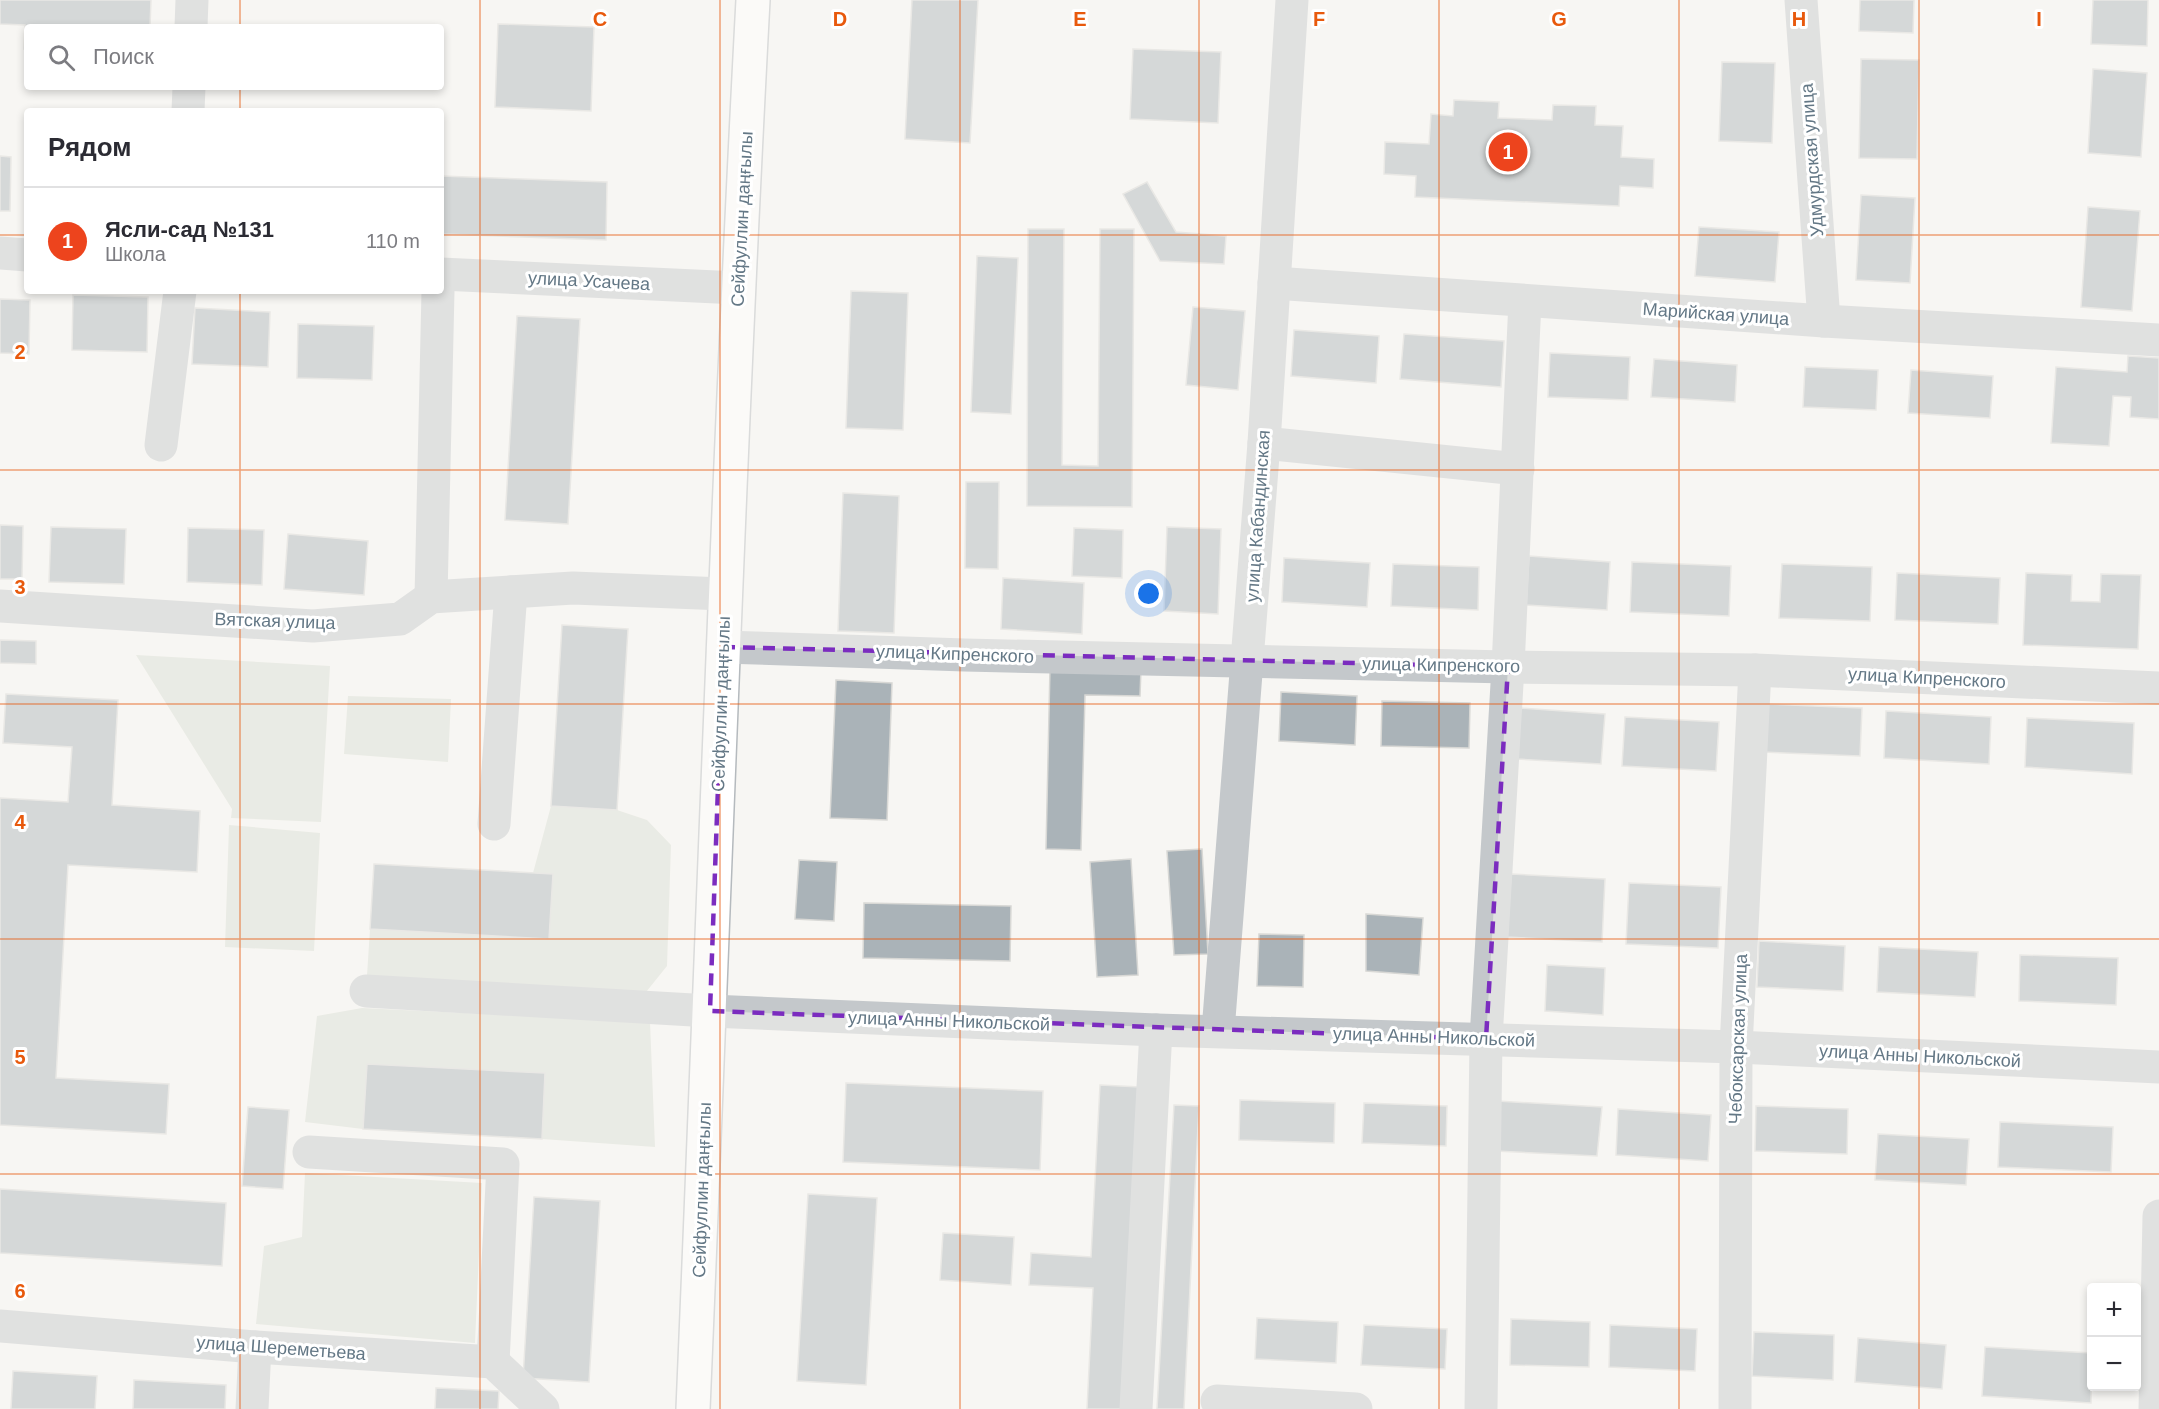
<!DOCTYPE html>
<html lang="ru">
<head>
<meta charset="utf-8">
<style>
	:root { --surface:#fff; --page:#f2f2f3; --text:#2b2b33; --muted:#7c7c81; --line:#e1e1e2; --accent:#ed441d }
	body { margin:0; font-family:Helvetica,sans-serif; background:var(--page); color:var(--text) }
	.controls { position:absolute; right:18px; bottom:18px; display:grid; overflow:hidden; border-radius:6px; box-shadow:0 3px 9px #0003 }
	.controls button { width:54px; height:54px; display:grid; place-items:center; padding:0; border:0; border-bottom:2px solid var(--line); background:var(--surface); color:var(--text); font:30px sans-serif }
	.you { position:absolute; left:1149px; top:594px; width:21px; height:21px; margin:-15px; border:4px solid #fff; border-radius:50%; background:#1a73e8; box-shadow:0 0 0 9px #1a73e833 }
	.badge { display:grid; place-items:center; width:39px; height:39px; border-radius:50%; background:var(--accent); color:#fff; font-size:20px; font-weight:700 }
	.pin { position:absolute; translate:-50% -50%; border:3px solid #fff; box-shadow:0 2px 6px #0006 }
	.list { margin:0; padding:0; list-style:none }
	h2 { display:flex; justify-content:space-between; align-items:center; height:78px; margin:0; padding:0 24px; font-size:26px }
	h2 small { font-size:20px; font-weight:400; color:var(--muted) }
	.list li { display:grid; grid-template-columns:39px 1fr auto; gap:18px; align-items:center; box-sizing:border-box; height:108px; padding:0 24px; border-top:2px solid var(--line) }
	.list b { display:block; font-size:22px; white-space:nowrap }
	.list p { margin:0; font-size:20px; white-space:nowrap; color:var(--muted) }
	.list em { font-size:20px; font-style:normal; color:var(--muted) }
	.icon { flex:none; width:33px; height:33px; fill:none; stroke:currentColor; stroke-width:2; stroke-linecap:round; stroke-linejoin:round }
	.map { position:relative; flex:none; width:2159px; height:1409px; overflow:hidden }
	.search { position:absolute; background:var(--surface); box-shadow:0 3px 9px #0003; left:24px; top:24px; width:420px; height:66px; display:flex; align-items:center; gap:15px; box-sizing:border-box; padding:0 21px; border-radius:6px; color:var(--muted); font-size:22px }
	.panel { position:absolute; background:var(--surface); box-shadow:0 3px 9px #0003; left:24px; top:108px; width:420px; height:186px; border-radius:6px }
	.map>svg:first-child { display:block }
</style>
</head>
<body>
<div class="map">
<svg width="2159" height="1409" viewBox="0 0 2159 1409">
	<rect width="100%" height="100%" fill="#f7f6f3"/>
	<g fill="#d8ded4">
		<path d="M 136,655 L 330,666 L 321,822 L 231,818 L 232,809 Z"/>
		<path d="M 348,696 L 451,699 L 448,762 L 344,754 Z"/>
		<path d="M 551,806 L 617,810 L 647,820 L 671,845 L 667,966 L 634,1007 L 366,991 L 370,929 L 549,939 L 553,875 L 533,873 Z"/>
		<path d="M 229,825 L 320,833 L 314,951 L 225,947 Z"/>
		<path d="M 362,1008 L 650,1022 L 655,1147 L 542,1139 L 545,1073 L 367,1064 L 363,1129 L 305,1122 L 317,1016 Z"/>
		<path d="M 305,1173 L 482,1183 L 475,1343 L 256,1324 L 264,1246 L 302,1237 Z"/>
	</g>
	<g fill="#aab3b8" stroke="#d8d8d5" stroke-width="1.5">
		<path d="M 0,0 L 151,0 L 150,27 L 27,27 L 27,49 L 24,49 L 25,25 L 0,24 Z"/>
		<path d="M 912,0 L 978,0 L 970,143 L 905,139 Z"/>
		<path d="M 1860,0 L 1914,0 L 1913,33 L 1859,31 Z"/>
		<path d="M 2093,0 L 2148,0 L 2147,46 L 2091,44 Z"/>
		<path d="M 498,24 L 594,27 L 591,111 L 495,107 Z"/>
		<path d="M 1133,49 L 1221,52 L 1218,123 L 1130,119 Z"/>
		<path d="M 1861,59 L 1919,60 L 1917,159 L 1859,158 Z"/>
		<path d="M 1722,62 L 1775,63 L 1772,143 L 1719,141 Z"/>
		<path d="M 2093,69 L 2147,73 L 2141,157 L 2088,153 Z"/>
		<path d="M 1454,100 L 1499,102 L 1498,118 L 1552,120 L 1553,105 L 1596,106 L 1595,125 L 1623,126 L 1621,157 L 1654,159 L 1653,188 L 1620,186 L 1619,206 L 1415,197 L 1416,176 L 1384,174 L 1385,142 L 1429,144 L 1431,114 L 1453,116 Z"/>
		<path d="M 0,156 L 11,157 L 10,211 L 0,211 Z"/>
		<path d="M 441,176 L 607,182 L 606,240 L 441,234 Z"/>
		<path d="M 1147,182 L 1176,232 L 1226,236 L 1224,264 L 1160,261 L 1123,194 Z"/>
		<path d="M 1861,195 L 1915,198 L 1910,283 L 1856,280 Z"/>
		<path d="M 2088,207 L 2140,211 L 2132,311 L 2081,307 Z"/>
		<path d="M 1699,227 L 1779,232 L 1775,282 L 1695,276 Z"/>
		<path d="M 1028,229 L 1064,229 L 1062,465 L 1098,466 L 1100,229 L 1134,229 L 1132,507 L 1027,506 Z"/>
		<path d="M 977,256 L 1018,258 L 1011,414 L 971,412 Z"/>
		<path d="M 851,291 L 908,293 L 903,430 L 846,428 Z"/>
		<path d="M 73,295 L 148,297 L 147,352 L 72,350 Z"/>
		<path d="M 0,299 L 30,300 L 29,354 L 0,353 Z"/>
		<path d="M 1193,307 L 1245,311 L 1238,390 L 1186,385 Z"/>
		<path d="M 195,308 L 270,312 L 268,367 L 192,364 Z"/>
		<path d="M 517,316 L 580,319 L 568,524 L 505,520 Z"/>
		<path d="M 298,324 L 374,326 L 372,380 L 297,378 Z"/>
		<path d="M 1294,330 L 1379,336 L 1376,383 L 1291,376 Z"/>
		<path d="M 1404,334 L 1504,341 L 1501,387 L 1400,379 Z"/>
		<path d="M 1550,353 L 1630,357 L 1628,400 L 1548,397 Z"/>
		<path d="M 2128,356 L 2159,358 L 2159,419 L 2130,417 L 2131,397 L 2113,396 L 2109,446 L 2051,443 L 2056,367 L 2127,372 Z"/>
		<path d="M 1654,359 L 1737,365 L 1735,402 L 1651,397 Z"/>
		<path d="M 1805,367 L 1878,370 L 1876,410 L 1803,407 Z"/>
		<path d="M 1911,370 L 1993,376 L 1990,418 L 1908,413 Z"/>
		<path d="M 966,482 L 999,482 L 998,569 L 965,568 Z"/>
		<path d="M 843,493 L 899,496 L 894,633 L 838,631 Z"/>
		<path d="M 0,525 L 23,526 L 22,579 L 0,579 Z"/>
		<path d="M 51,527 L 126,529 L 124,584 L 49,582 Z"/>
		<path d="M 1167,527 L 1221,529 L 1218,614 L 1164,611 Z"/>
		<path d="M 188,528 L 264,530 L 262,585 L 187,582 Z"/>
		<path d="M 1074,528 L 1123,530 L 1122,578 L 1072,576 Z"/>
		<path d="M 288,534 L 368,541 L 364,595 L 284,589 Z"/>
		<path d="M 1529,556 L 1610,562 L 1607,610 L 1526,605 Z"/>
		<path d="M 1284,558 L 1370,563 L 1367,607 L 1282,602 Z"/>
		<path d="M 1632,562 L 1731,566 L 1729,616 L 1630,612 Z"/>
		<path d="M 1393,564 L 1479,567 L 1478,610 L 1391,606 Z"/>
		<path d="M 1782,564 L 1872,567 L 1870,621 L 1779,618 Z"/>
		<path d="M 1897,573 L 2000,578 L 1998,624 L 1895,620 Z"/>
		<path d="M 2026,573 L 2072,575 L 2071,601 L 2100,602 L 2101,574 L 2141,575 L 2138,649 L 2023,645 Z"/>
		<path d="M 1003,578 L 1084,583 L 1082,634 L 1001,629 Z"/>
		<path d="M 562,625 L 628,629 L 617,810 L 551,806 Z"/>
		<path d="M 0,640 L 36,641 L 36,664 L 0,663 Z"/>
		<path d="M 1050,667 L 1141,669 L 1140,696 L 1085,695 L 1081,850 L 1046,849 Z"/>
		<path d="M 836,680 L 892,683 L 887,820 L 830,818 Z"/>
		<path d="M 1281,692 L 1357,696 L 1355,745 L 1279,741 Z"/>
		<path d="M 6,694 L 118,700 L 112,805 L 200,811 L 197,872 L 68,865 L 56,1078 L 169,1084 L 166,1134 L 0,1125 L 0,798 L 68,802 L 72,747 L 3,743 Z"/>
		<path d="M 1382,701 L 1470,703 L 1469,748 L 1381,746 Z"/>
		<path d="M 1765,704 L 1862,708 L 1860,756 L 1762,752 Z"/>
		<path d="M 1520,708 L 1605,714 L 1601,764 L 1517,759 Z"/>
		<path d="M 1886,711 L 1991,717 L 1989,764 L 1884,758 Z"/>
		<path d="M 1625,717 L 1719,722 L 1716,771 L 1622,766 Z"/>
		<path d="M 2027,718 L 2134,723 L 2132,774 L 2025,767 Z"/>
		<path d="M 1202,849 L 1208,954 L 1174,955 L 1167,851 Z"/>
		<path d="M 1131,859 L 1138,975 L 1097,977 L 1090,862 Z"/>
		<path d="M 799,860 L 837,862 L 834,921 L 795,919 Z"/>
		<path d="M 374,864 L 553,874 L 549,939 L 370,929 Z"/>
		<path d="M 1511,874 L 1605,879 L 1602,942 L 1507,937 Z"/>
		<path d="M 1629,883 L 1721,887 L 1718,948 L 1626,944 Z"/>
		<path d="M 864,903 L 1011,906 L 1010,961 L 863,958 Z"/>
		<path d="M 1366,914 L 1423,918 L 1419,975 L 1366,971 Z"/>
		<path d="M 1259,934 L 1304,935 L 1303,987 L 1257,986 Z"/>
		<path d="M 1759,941 L 1845,946 L 1843,991 L 1757,987 Z"/>
		<path d="M 1879,947 L 1978,952 L 1975,997 L 1877,992 Z"/>
		<path d="M 2020,955 L 2118,958 L 2116,1005 L 2019,1001 Z"/>
		<path d="M 1547,965 L 1605,968 L 1603,1015 L 1545,1011 Z"/>
		<path d="M 367,1064 L 545,1073 L 542,1139 L 363,1129 Z"/>
		<path d="M 846,1083 L 1043,1091 L 1040,1170 L 843,1162 Z"/>
		<path d="M 1100,1085 L 1140,1087 L 1122,1409 L 1087,1409 L 1093,1288 L 1029,1285 L 1031,1253 L 1091,1257 Z"/>
		<path d="M 1240,1100 L 1335,1103 L 1334,1143 L 1239,1140 Z"/>
		<path d="M 1497,1101 L 1602,1107 L 1597,1156 L 1495,1151 Z"/>
		<path d="M 1364,1103 L 1447,1106 L 1446,1146 L 1362,1143 Z"/>
		<path d="M 1174,1105 L 1199,1106 L 1184,1409 L 1157,1409 Z"/>
		<path d="M 1756,1106 L 1848,1109 L 1847,1154 L 1755,1151 Z"/>
		<path d="M 248,1107 L 289,1110 L 283,1189 L 242,1186 Z"/>
		<path d="M 1618,1109 L 1711,1115 L 1708,1161 L 1616,1155 Z"/>
		<path d="M 2000,1122 L 2113,1127 L 2111,1172 L 1998,1167 Z"/>
		<path d="M 1878,1134 L 1969,1139 L 1966,1185 L 1875,1180 Z"/>
		<path d="M 0,1189 L 226,1203 L 222,1266 L 0,1253 Z"/>
		<path d="M 808,1194 L 877,1198 L 866,1385 L 797,1381 Z"/>
		<path d="M 534,1197 L 600,1201 L 589,1382 L 523,1378 Z"/>
		<path d="M 943,1233 L 1014,1237 L 1011,1285 L 940,1280 Z"/>
		<path d="M 1257,1318 L 1338,1322 L 1336,1363 L 1255,1359 Z"/>
		<path d="M 1511,1319 L 1590,1322 L 1589,1367 L 1510,1365 Z"/>
		<path d="M 1364,1325 L 1447,1329 L 1445,1369 L 1361,1365 Z"/>
		<path d="M 1610,1325 L 1697,1329 L 1695,1371 L 1609,1367 Z"/>
		<path d="M 1754,1332 L 1834,1335 L 1833,1380 L 1752,1376 Z"/>
		<path d="M 1858,1338 L 1946,1345 L 1942,1389 L 1855,1382 Z"/>
		<path d="M 1985,1347 L 2092,1353 L 2091,1403 L 1982,1396 Z"/>
		<path d="M 13,1371 L 97,1376 L 95,1409 L 11,1409 Z"/>
		<path d="M 134,1380 L 226,1385 L 225,1409 L 133,1409 Z"/>
		<path d="M 436,1388 L 499,1391 L 498,1409 L 435,1409 Z"/>
	</g>
	<g fill="none" stroke-linecap="round" stroke-linejoin="round">
		<defs>
			<path id="major" d="M 693,1409 C 713,939 728,469 753,0"/>
		</defs>
		<use href="#major" stroke="#b5babe" stroke-width="36"/>
		<g stroke="#c4c8cb" stroke-width="33">
			<path d="M 1801,0 L 1824,321"/>
			<path d="M 191,27 L 192,0"/>
			<path d="M 188,111 L 189,87"/>
			<path d="M 0,253 L 27,255"/>
			<path d="M 441,274 L 738,288"/>
			<path d="M 1274,283 L 1824,321 L 2159,340"/>
			<path d="M 1264,443 L 1518,469"/>
			<path d="M 161,445 L 180,291"/>
			<path d="M 431,597 L 438,291"/>
			<path d="M 0,606 L 313,626 L 400,619 L 431,597 L 573,588 L 724,594"/>
			<path d="M 723,647 L 965,655 L 1508,667 L 1755,670 L 2159,688"/>
			<path d="M 494,824 L 511,592"/>
			<path d="M 366,991 L 710,1011 L 1156,1030 L 1736,1047 L 2159,1067"/>
			<path d="M 1218,1031 L 1264,443 L 1292,0"/>
			<path d="M 309,1152 L 503,1164 L 493,1362"/>
			<path d="M 0,1326 L 255,1347 L 493,1362 L 543,1409"/>
			<path d="M 1217,1401 L 1356,1409"/>
			<path d="M 252,1409 L 255,1347"/>
			<path d="M 1136,1409 L 1156,1030"/>
			<path d="M 1481,1409 L 1486,1039 L 1508,667 L 1525,301"/>
			<path d="M 1735,1409 L 1736,1047 L 1755,670"/>
			<path d="M 2155,1409 L 2159,1216"/>
		</g>
		<use href="#major" stroke="#fff" stroke-width="33"/>
	</g>
	<path d="M0 0H2159V1409H0ZM 723,647 L 1508,667 L 1486,1039 L 710,1011 Z" fill="#f7f6f3" fill-opacity=".55" fill-rule="evenodd"/>
	<path fill="none" stroke="#7b2cbf" stroke-width="4.5" stroke-dasharray="12 8" stroke-linejoin="round" d="M 723,647 L 1508,667 L 1486,1039 L 710,1011 Z"/>
	<path fill="none" stroke="#e8590c" stroke-width="1.5" stroke-opacity="0.55" d="M 240,0 L 240,27M 480,0 L 480,1409M 720,0 L 720,1409M 960,0 L 960,1409M 1199,0 L 1199,1409M 1439,0 L 1439,1409M 1679,0 L 1679,1409M 1919,0 L 1919,1409M 240,87 L 240,111M 0,235 L 27,235M 441,235 L 2159,235M 240,291 L 240,1409M 0,470 L 2159,470M 0,704 L 2159,704M 0,939 L 2159,939M 0,1174 L 2159,1174"/>
	<g text-anchor="middle" dominant-baseline="central" stroke-width="6" stroke-linejoin="round" paint-order="stroke">
		<g font-size="18" fill="#647886" stroke="#fff">
			<text transform="translate(1812 160) rotate(-94)">Удмурдская улица</text>
			<text transform="translate(742 219) rotate(-87)">Сейфуллин даңғылы</text>
			<text transform="translate(589 281) rotate(3)">улица Усачева</text>
			<text transform="translate(1716 314) rotate(4)">Марийская улица</text>
			<text transform="translate(1258 516) rotate(-86)">улица Кабандинская</text>
			<text transform="translate(275 621) rotate(2)">Вятская улица</text>
			<text transform="translate(955 654) rotate(2)">улица Кипренского</text>
			<text transform="translate(1441 665) rotate(1)">улица Кипренского</text>
			<text transform="translate(1927 678) rotate(3)">улица Кипренского</text>
			<text transform="translate(721 704) rotate(-88)">Сейфуллин даңғылы</text>
			<text transform="translate(949 1021) rotate(2)">улица Анны Никольской</text>
			<text transform="translate(1434 1037) rotate(2)">улица Анны Никольской</text>
			<text transform="translate(1738 1039) rotate(-88)">Чебоксарская улица</text>
			<text transform="translate(1920 1056) rotate(3)">улица Анны Никольской</text>
			<text transform="translate(702 1190) rotate(-88)">Сейфуллин даңғылы</text>
			<text transform="translate(281 1348) rotate(4)">улица Шереметьева</text>
		</g>
	</g>
	<g font-size="20" text-anchor="middle" font-weight="bold" fill="#e8590c" stroke="#fff" stroke-width="6" stroke-linejoin="round" paint-order="stroke">
		<text x="600" y="26">C</text>
		<text x="840" y="26">D</text>
		<text x="1080" y="26">E</text>
		<text x="1319" y="26">F</text>
		<text x="1559" y="26">G</text>
		<text x="1799" y="26">H</text>
		<text x="2039" y="26">I</text>
		<text x="20" y="359">2</text>
		<text x="20" y="594">3</text>
		<text x="20" y="829">4</text>
		<text x="20" y="1064">5</text>
		<text x="20" y="1298">6</text>
	</g>
</svg>
<div class="controls">
<button>+</button>
<button>−</button>
</div>
<div class="you"></div>
<div class="pin badge" style="left:1508px;top:152px">1</div>
<div class="search"><svg class="icon" aria-label="search" viewBox="0 0 24 24"><circle cx="10" cy="10" r="6"/><path d="M15 15l6 6"/></svg>Поиск</div>
<section class="panel">
<h2>Рядом<small></small></h2>
<ul class="list">
<li><span class="badge">1</span><div><b>Ясли-сад №131</b><p>Школа</p></div><em>110 m</em></li>
</ul>
</section>
</div>
</body>
</html>
